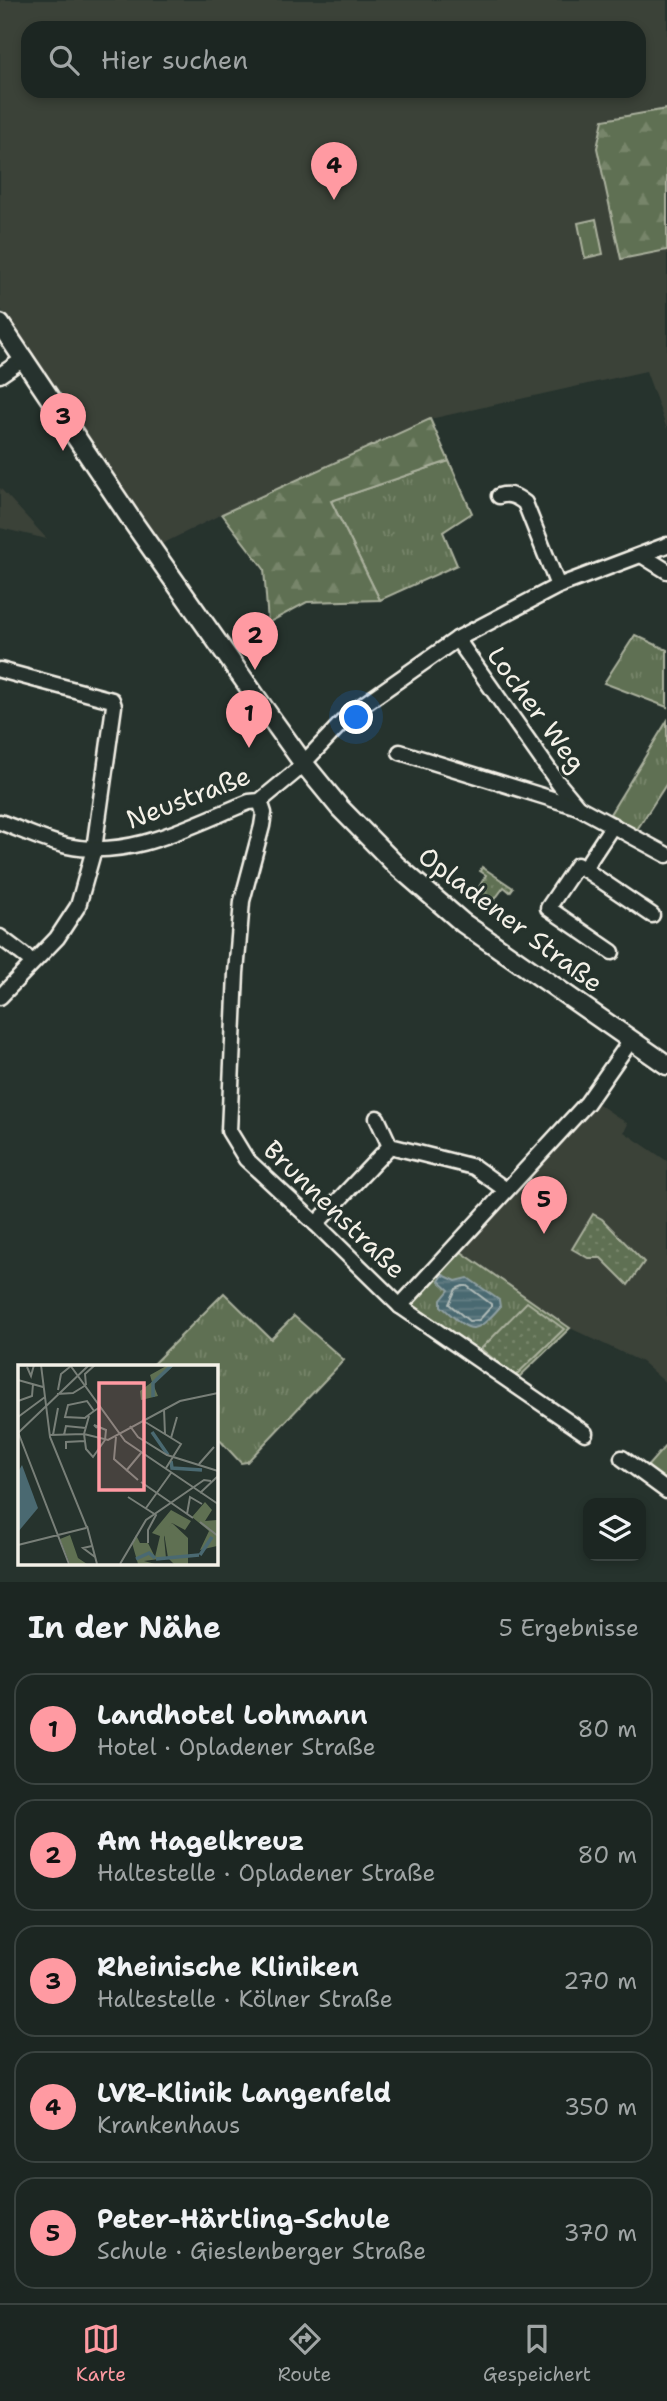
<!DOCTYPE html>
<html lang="de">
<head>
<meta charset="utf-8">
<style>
	:root { --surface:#1c2622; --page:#29322f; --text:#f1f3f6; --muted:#a0a5a5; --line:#3a4340; --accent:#ff9aa2 }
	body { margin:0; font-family:"Shantell Sans",sans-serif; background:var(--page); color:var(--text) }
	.controls { position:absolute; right:21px; bottom:21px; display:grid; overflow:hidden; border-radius:14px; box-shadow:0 4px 10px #0003 }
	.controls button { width:63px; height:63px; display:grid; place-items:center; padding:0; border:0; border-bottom:2px solid var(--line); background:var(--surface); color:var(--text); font:35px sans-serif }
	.you { position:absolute; left:357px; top:718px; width:24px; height:24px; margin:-18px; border:5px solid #fff; border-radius:50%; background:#1a73e8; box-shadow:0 0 0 10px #1a73e833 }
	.badge { display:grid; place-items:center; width:46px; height:46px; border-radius:50%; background:var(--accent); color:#111; font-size:23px; font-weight:700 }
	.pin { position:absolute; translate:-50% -58px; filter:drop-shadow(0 2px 4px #0008) }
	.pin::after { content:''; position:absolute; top:37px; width:24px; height:21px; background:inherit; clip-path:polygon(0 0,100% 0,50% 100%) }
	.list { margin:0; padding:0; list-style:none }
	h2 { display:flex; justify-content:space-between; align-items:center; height:91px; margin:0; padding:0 28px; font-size:30px }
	h2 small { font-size:23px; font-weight:400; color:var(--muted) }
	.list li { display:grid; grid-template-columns:46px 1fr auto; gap:21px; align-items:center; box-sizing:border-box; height:112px; margin:0 14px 14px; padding:0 14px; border:2px solid var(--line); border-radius:21px }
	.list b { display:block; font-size:26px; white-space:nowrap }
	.list p { margin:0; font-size:23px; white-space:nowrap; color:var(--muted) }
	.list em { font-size:23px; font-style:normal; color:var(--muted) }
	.icon { flex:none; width:38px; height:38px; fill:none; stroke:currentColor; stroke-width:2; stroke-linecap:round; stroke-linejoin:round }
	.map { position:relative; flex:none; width:667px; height:1582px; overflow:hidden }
	.search { position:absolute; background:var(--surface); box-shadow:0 4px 10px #0003; left:21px; right:21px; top:21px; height:77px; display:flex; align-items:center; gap:18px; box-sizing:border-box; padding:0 24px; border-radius:21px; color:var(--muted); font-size:26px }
	.sheet { height:721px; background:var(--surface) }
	nav { display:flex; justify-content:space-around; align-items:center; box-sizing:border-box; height:98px; border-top:2px solid var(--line); background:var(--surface); font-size:19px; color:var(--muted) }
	nav a { display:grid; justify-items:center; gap:4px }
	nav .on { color:var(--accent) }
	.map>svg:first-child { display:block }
</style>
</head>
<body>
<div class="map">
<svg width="667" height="1582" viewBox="0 0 667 1582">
	<defs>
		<pattern id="grass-tufts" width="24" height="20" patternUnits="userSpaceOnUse" patternTransform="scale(1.75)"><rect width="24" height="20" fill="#5f7052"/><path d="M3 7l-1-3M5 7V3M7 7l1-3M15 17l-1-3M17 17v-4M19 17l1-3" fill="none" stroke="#77856b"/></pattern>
		<pattern id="forest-firs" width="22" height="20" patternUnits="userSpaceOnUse" patternTransform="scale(1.75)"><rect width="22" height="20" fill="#5f7052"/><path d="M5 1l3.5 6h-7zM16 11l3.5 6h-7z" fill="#77856b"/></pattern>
		<pattern id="park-dots" width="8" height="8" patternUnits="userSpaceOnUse" patternTransform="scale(1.75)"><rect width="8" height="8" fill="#5f7052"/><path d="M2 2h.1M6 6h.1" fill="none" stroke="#77856b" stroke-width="1.8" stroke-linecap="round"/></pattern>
		<pattern id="water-rules" width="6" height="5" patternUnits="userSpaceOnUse" patternTransform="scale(1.75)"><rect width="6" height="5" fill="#4a6971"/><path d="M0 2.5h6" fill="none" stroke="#657f85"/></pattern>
	</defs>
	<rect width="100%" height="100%" fill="#26332d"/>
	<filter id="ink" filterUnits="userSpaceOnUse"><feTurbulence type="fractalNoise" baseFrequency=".0143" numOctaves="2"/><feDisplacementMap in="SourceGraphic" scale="14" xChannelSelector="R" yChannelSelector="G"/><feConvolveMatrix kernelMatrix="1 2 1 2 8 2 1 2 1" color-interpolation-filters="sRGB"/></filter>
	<g filter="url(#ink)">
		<g fill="#3b4239" fill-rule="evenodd">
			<path d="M 0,0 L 667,0 L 667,429 L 646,371 L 430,419 L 222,514 L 162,544 L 0,308 ZM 28,28 L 639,28 L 639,91 L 28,91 Z"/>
			<path d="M 0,488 L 47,539 L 0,528 Z"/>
			<path d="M 591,1099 L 628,1124 L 624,1132 L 667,1161 L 667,1384 L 642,1362 L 570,1328 L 457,1249 Z"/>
		</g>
		<g fill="url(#grass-tufts)" stroke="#aab09d" stroke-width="2">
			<path d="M 449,461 L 472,513 L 443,532 L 457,565 L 380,600 L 331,501 Z"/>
			<path d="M 635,635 L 667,650 L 667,707 L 604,683 Z"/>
			<path d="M 667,721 L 667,783 L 636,831 L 610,814 Z"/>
			<path d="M 457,1249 L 570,1328 L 516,1380 L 410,1307 L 409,1300 Z"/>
			<path d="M 224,1293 L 271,1339 L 294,1316 L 344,1360 L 247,1462 L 241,1463 L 215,1435 L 215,1367 L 155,1367 L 153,1364 Z"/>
		</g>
		<g fill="url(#forest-firs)" stroke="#aab09d" stroke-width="2">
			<path d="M 667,109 L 667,250 L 621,259 L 597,148 L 603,120 Z"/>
			<path d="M 430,419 L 449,461 L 331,501 L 380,600 L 307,602 L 268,623 L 264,569 L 222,514 Z"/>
		</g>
		<g fill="url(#park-dots)" stroke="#aab09d" stroke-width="2">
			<path d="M 482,867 L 513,888 L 510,892 L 504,887 L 486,911 L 471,901 L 486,875 L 480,871 Z"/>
			<path d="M 593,1214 L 602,1219 L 644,1262 L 628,1285 L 601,1258 L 588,1258 L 572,1249 Z"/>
			<path d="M 527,1302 L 564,1329 L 515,1376 L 481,1349 Z"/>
		</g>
		<g fill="#5f7052" stroke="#aab09d" stroke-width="2">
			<path d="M 596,219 L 603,254 L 585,258 L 578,223 Z"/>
			<path d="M 667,1444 L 667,1484 L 645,1469 Z"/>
		</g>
		<path fill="url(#water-rules)" stroke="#8e9fa1" stroke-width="2" d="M 443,1275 L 456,1281 L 468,1278 L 499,1300 L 500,1307 C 472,1339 470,1331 441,1306 L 441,1300 L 449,1290 L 439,1281 Z"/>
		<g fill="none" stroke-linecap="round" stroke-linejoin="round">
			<path stroke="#b0bbb8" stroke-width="2" d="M 463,1286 L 467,1286 L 491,1304 L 491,1307 L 479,1320 L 469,1321 L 449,1304 L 456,1289 Z"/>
			<defs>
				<g id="minor">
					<path d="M 0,375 L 25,358"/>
					<path d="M 499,496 C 510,493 516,496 525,503 L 558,586"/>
					<path d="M 643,556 L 667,571"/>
					<path d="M 457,639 L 559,784 L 578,807 L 667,855"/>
					<path d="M 0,670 L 112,700 L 114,706 L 94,849 L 78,906 L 57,938 L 0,997"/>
					<path d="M 400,752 L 578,807"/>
					<path d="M 260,801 L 264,813 L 262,826 L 242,901 L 236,973 L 229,1131 L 246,1159 L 316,1224 L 400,1306 L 585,1433"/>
					<path d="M 0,822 C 22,830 44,841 67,846 C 131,860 191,825 249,802 L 260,801 L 295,772 L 350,714 L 457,639 L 558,586 L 667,545"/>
					<path d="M 613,825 L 584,869 L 652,915"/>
					<path d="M 584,869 L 577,865 L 548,908 L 612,952"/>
					<path d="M 0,937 L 33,962"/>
					<path d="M 377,1118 L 390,1146 L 474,1167 L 506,1190"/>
					<path d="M 316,1224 L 390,1146"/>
					<path d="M 400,1306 L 587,1103 L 631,1040"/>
					<path d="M 622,1458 L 667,1491"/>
				</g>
				<path id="major" d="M 0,324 L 135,525 L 263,707 L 304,764 L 340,808 L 396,865 L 463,923 L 667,1065"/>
			</defs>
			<use href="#minor" stroke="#f4f1e8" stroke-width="19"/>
			<use href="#major" stroke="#f4f1e8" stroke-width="23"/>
			<use href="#minor" stroke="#26332d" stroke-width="14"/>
			<use href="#major" stroke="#26332d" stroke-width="18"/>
		</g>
	</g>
	<g text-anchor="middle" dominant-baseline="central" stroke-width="6" stroke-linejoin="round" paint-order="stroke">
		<g font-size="26" fill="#f4f1e8" stroke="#26332d">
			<text transform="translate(537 709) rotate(54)">Locher Weg</text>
			<text transform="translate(188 797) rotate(-21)">Neustraße</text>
			<text transform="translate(511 919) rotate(37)">Opladener Straße</text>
			<text transform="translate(335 1209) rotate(44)">Brunnenstraße</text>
		</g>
	</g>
	<g transform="translate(18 1365)">
		<rect width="200" height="200" fill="#26332d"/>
		<path d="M 187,137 L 194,145 L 187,156 L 199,155 L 199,181 L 182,185 L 191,166 L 174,152 ZM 153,145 L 173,156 L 167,165 L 154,158 L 146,172 L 148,193 L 126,196 L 137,199 L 120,199 L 114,178 L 118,170 L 122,178 L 130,178 L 137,192 L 142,171 L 134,168 ZM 52,170 L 60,193 L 69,199 L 52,199 L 42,174 Z" fill="#5f7052"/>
		<path d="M 150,0 L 156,0 L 135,19 L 140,31 L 123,35 L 122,26 L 134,17 L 132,10 ZM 154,158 L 170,173 L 170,199 L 156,199 L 150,193 L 146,168 Z" fill="#5f7052"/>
		<path d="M 4,100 L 20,143 L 0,167 L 0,107 Z" fill="#4a6971"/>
		<path fill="none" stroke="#4a6971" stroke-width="3.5" d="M 135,32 L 135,18 L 154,0M 134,67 L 150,90M 153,96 L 154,103 L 184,105M 182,190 L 194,172M 118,194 L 131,188 L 137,193M 138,194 L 181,190"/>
		<path fill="none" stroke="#787f78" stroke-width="2" d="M 23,0 L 32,72 L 69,163M 52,0 L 107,76 L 200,139M 9,2 L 13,11 L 16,0M 0,15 L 25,22M 68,20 L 67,9 L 77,0M 40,25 L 43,9 L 53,1M 39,29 L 55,28 L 68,20M 0,36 L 14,31 L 15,19M 146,44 L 147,69M 76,46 L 69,36 L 50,40 L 47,52 L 67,53 L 68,52 L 76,46 L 82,42M 71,51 L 66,69 L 68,84 L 75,92 L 87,75 L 88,65 L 76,60 L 79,63M 0,52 L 27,32M 124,55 L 163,79 L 148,103M 112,61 L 120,72 L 149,90 L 200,106M 0,67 L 51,199M 0,68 L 71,0M 32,70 L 66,69 L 90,75 L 162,36 L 200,28M 35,70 L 40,43M 46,70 L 48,61 L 68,63M 98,72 L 96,94 L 120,115M 153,73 L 159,52M 48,84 L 48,77 L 67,76M 181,99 L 196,82M 108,106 L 123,88M 123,117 L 175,153M 182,128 L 200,111M 110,132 L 138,150 L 130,165 L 130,178M 128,143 L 153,108M 169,149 L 172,132 L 184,139M 182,157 L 200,171M 69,161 L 79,199M 0,180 L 68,163M 74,181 L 65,183 L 77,192M 102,199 L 128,155 L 186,115 L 193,116"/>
		<path fill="#ff9aa2" fill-opacity="0.15" stroke="#ff9aa2" stroke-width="3.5" d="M 81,18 L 126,18 L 126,125 L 81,125 Z"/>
		<rect width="200" height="200" fill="none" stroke="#f4f1e8" stroke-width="3.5"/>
	</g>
</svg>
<div class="controls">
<button><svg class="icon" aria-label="layers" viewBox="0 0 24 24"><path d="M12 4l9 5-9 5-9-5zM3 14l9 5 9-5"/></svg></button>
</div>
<div class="you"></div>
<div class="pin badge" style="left:249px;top:748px">1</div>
<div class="pin badge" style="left:255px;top:670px">2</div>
<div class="pin badge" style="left:63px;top:451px">3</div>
<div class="pin badge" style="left:334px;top:200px">4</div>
<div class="pin badge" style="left:544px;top:1234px">5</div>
<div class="search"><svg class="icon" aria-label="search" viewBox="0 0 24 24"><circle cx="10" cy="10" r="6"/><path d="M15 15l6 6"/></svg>Hier suchen</div>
</div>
<section class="sheet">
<h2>In der Nähe<small>5 Ergebnisse</small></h2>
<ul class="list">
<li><span class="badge">1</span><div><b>Landhotel Lohmann</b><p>Hotel · Opladener Straße</p></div><em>80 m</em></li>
<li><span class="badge">2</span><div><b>Am Hagelkreuz</b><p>Haltestelle · Opladener Straße</p></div><em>80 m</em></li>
<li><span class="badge">3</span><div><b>Rheinische Kliniken</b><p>Haltestelle · Kölner Straße</p></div><em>270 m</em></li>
<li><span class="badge">4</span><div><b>LVR-Klinik Langenfeld</b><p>Krankenhaus</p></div><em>350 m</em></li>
<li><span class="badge">5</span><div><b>Peter-Härtling-Schule</b><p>Schule · Gieslenberger Straße</p></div><em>370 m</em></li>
</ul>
</section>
<nav>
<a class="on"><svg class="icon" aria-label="map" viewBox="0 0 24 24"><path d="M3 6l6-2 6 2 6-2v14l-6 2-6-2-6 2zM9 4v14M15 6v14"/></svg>Karte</a>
<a><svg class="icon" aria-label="directions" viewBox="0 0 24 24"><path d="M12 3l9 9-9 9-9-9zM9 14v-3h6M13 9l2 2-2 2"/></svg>Route</a>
<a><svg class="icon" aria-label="saved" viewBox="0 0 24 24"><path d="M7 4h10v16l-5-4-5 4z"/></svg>Gespeichert</a>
</nav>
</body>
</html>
